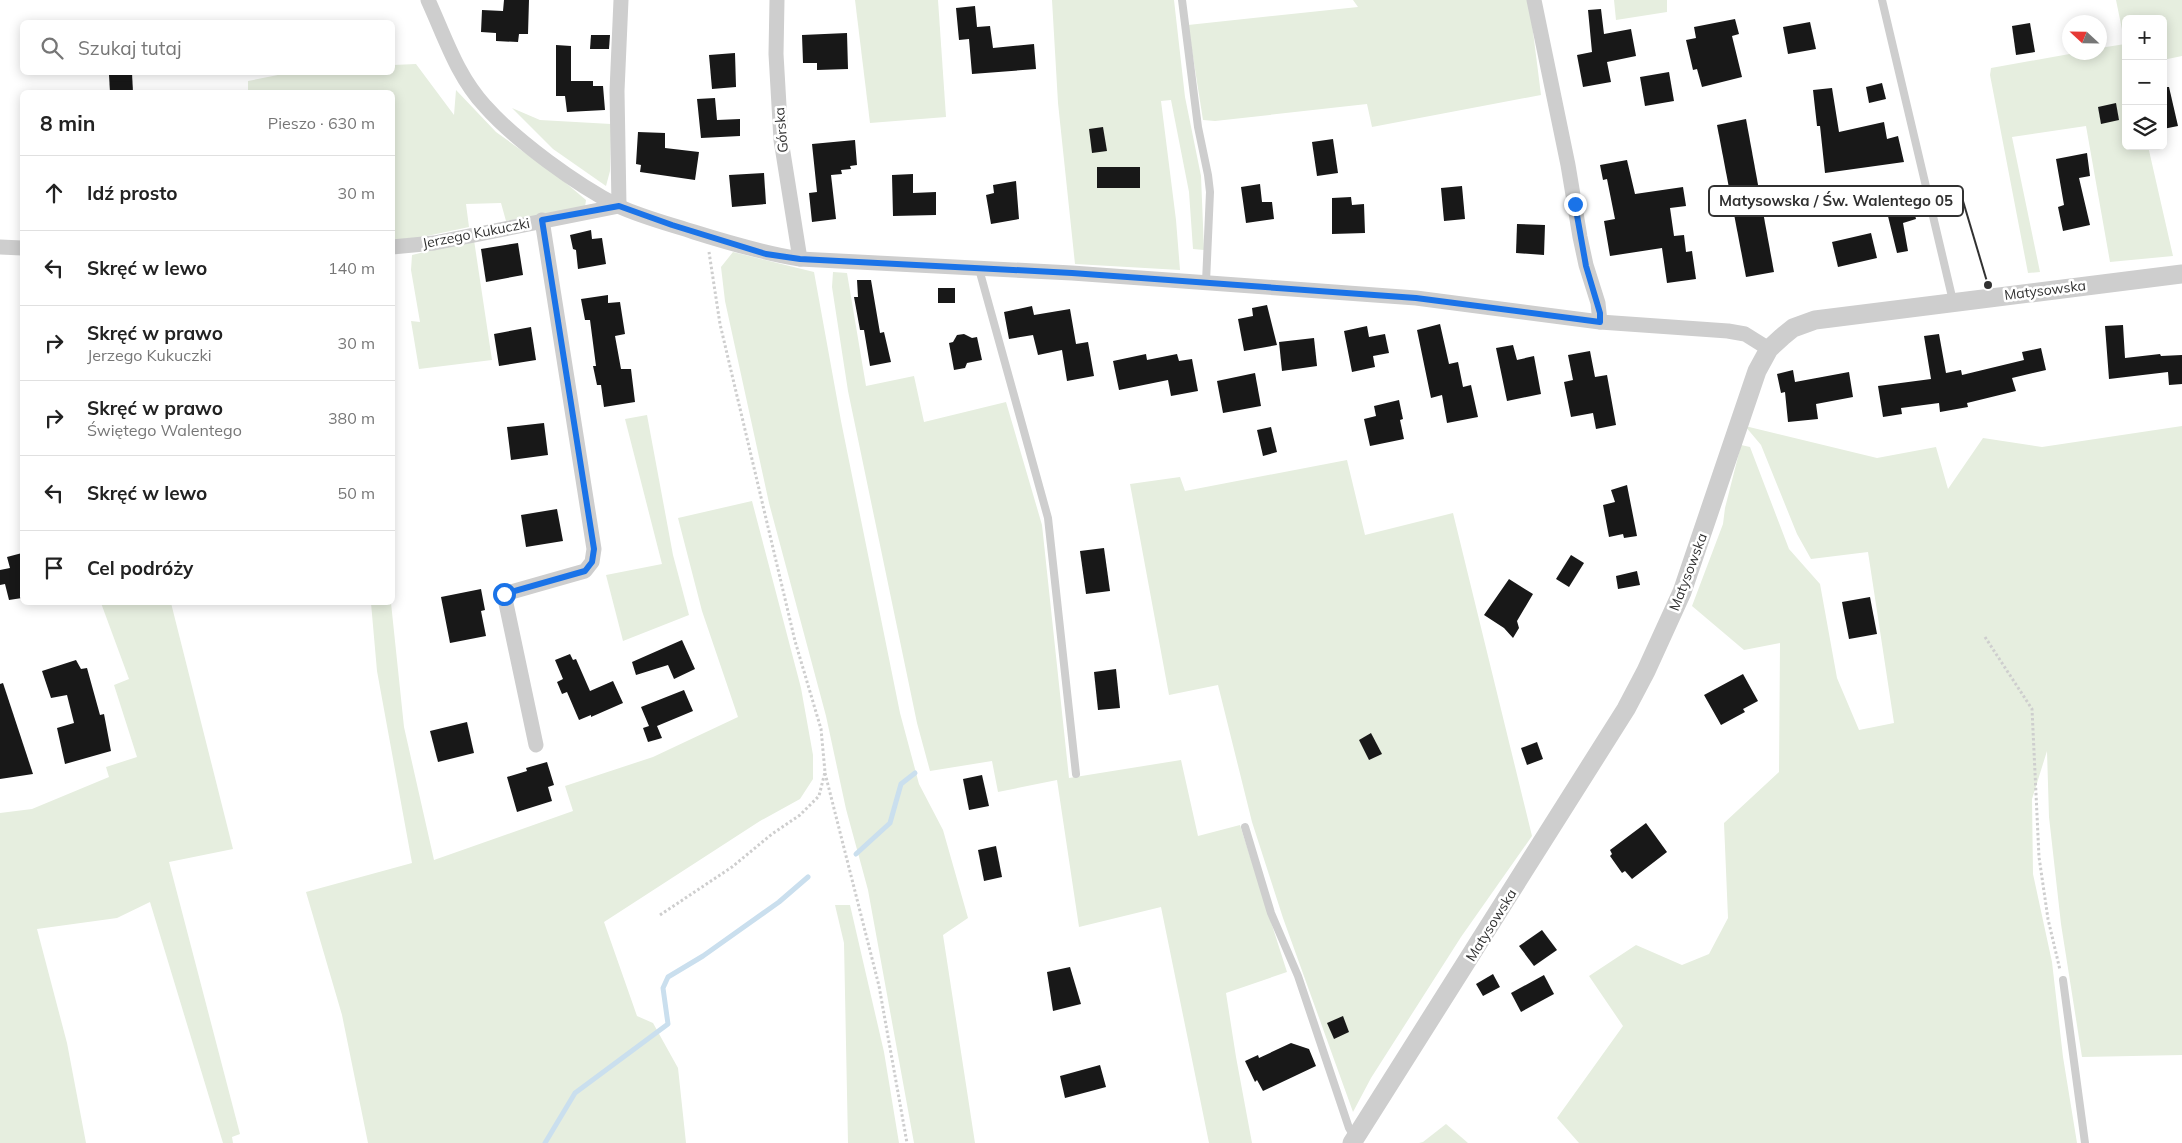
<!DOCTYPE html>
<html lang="pl">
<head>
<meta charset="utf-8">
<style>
	:root { --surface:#fff; --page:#f2f2f2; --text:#222; --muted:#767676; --line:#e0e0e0 }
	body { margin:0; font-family:Mulish,sans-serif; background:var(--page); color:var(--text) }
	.controls { position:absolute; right:15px; top:15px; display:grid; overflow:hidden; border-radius:8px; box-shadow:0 2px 12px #0003 }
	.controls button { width:45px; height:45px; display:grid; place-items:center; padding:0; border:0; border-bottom:1px solid var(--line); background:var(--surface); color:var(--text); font:25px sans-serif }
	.compass { position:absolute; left:2062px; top:15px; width:45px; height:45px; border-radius:50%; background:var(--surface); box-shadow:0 2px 12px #0003; rotate:292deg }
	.stop { position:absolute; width:15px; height:15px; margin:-11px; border:4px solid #1a73e8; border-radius:50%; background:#fff }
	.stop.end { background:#1a73e8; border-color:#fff; box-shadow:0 1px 5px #0008 }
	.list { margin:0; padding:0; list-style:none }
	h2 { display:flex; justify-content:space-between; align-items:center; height:65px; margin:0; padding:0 20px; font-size:21px }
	h2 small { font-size:16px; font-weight:400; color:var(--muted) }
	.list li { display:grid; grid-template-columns:32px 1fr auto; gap:15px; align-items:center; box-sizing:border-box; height:75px; padding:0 20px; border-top:1px solid var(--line) }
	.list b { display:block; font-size:19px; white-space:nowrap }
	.list p { margin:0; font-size:16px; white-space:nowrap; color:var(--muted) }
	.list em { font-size:16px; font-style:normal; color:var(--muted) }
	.icon { flex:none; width:28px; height:28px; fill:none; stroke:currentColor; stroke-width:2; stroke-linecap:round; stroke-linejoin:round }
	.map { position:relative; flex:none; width:2182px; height:1143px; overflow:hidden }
	.search { position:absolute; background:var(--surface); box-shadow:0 2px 12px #0003; left:20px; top:20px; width:375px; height:55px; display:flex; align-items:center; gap:12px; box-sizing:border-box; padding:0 18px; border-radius:8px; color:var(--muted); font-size:19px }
	.panel { position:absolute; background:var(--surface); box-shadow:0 2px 12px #0003; left:20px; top:90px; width:375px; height:515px; border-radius:8px }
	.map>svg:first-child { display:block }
</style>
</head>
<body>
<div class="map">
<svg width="2182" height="1143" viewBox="0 0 2182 1143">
	<rect width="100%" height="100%" fill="#fff"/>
	<g fill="#e6eedf">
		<path d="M 855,0 L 938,0 L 946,117 L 870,123 Z"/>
		<path d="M 1052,0 L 1174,0 L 1185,97 L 1201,176 L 1204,250 L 1193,249 L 1189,192 L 1171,100 L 1161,101 L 1176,220 L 1180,270 L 1075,264 L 1058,103 Z"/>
		<path d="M 1353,0 L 1529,0 L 1541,95 L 1372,127 L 1367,104 L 1215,121 L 1203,120 L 1188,25 L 1358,7 Z"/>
		<path d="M 1614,0 L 1667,0 L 1667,12 L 1616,20 Z"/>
		<path d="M 2116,0 L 2182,0 L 2182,56 L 2163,60 L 2163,19 L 2126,19 L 2126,146 L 2148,146 L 2173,256 L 2110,262 L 2086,126 L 2012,137 L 2040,272 L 2028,273 L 1990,75 L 1991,68 L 2075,53 L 2100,52 L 2100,48 L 2125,44 Z"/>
		<path d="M 416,64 L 454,115 L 456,90 L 496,132 L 560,178 L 586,200 L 585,207 L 506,221 L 501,203 L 466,204 L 469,227 L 413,239 L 393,239 L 392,92 L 248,92 L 248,81 L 288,73 L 392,72 L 393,65 Z"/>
		<path d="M 512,108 L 540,120 L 611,124 L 610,171 L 606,186 L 553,149 Z"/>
		<path d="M 474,240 L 492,360 L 419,369 L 411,321 L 420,322 L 411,270 L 412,255 Z"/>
		<path d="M 733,252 L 814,272 L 841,421 L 900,713 L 919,784 L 943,830 L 968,918 L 943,935 L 975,1143 L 914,1143 L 868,890 L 846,809 L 826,716 L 769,503 L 725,301 L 721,267 Z"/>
		<path d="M 833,272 L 847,273 L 866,386 L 914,376 L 924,422 L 1006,402 L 1042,525 L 1069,778 L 1181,760 L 1198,836 L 1240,825 L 1287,972 L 1226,993 L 1236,1057 L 1252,1143 L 1209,1143 L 1161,907 L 1079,927 L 1057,780 L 998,792 L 992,761 L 930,771 L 917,723 L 848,391 L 832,287 Z"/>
		<path d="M 647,415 L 673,555 L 689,615 L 623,641 L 606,575 L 662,564 L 625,419 Z"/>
		<path d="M 1745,426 L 1877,458 L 1936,447 L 1948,489 L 1983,438 L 2042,447 L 2182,426 L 2182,1055 L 2082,1057 L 2061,924 L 2049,817 L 2047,751 L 2032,799 L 2033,874 L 2052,962 L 2063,1057 L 2077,1143 L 1579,1143 L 1557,1118 L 1623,1026 L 1589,976 L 1636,945 L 1682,965 L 1709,954 L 1728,918 L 1724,823 L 1779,772 L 1780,643 L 1744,650 L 1692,606 L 1723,524 L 1725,508 L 1741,445 L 1750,447 L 1789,549 L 1820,584 L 1837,678 L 1859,730 L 1894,723 L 1868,552 L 1811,559 L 1797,534 L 1761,445 Z"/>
		<path d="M 1347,460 L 1365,535 L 1453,513 L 1532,836 L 1461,937 L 1371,1078 L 1353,1112 L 1283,918 L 1252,822 L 1218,685 L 1169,695 L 1130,484 L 1180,477 L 1185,491 Z"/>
		<path d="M 752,501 L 801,688 L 813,755 L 813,779 L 800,799 L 760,821 L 604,922 L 637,1016 L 653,1023 L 678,1068 L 686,1143 L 368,1143 L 342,1015 L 306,892 L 412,863 L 377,671 L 371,603 L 391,603 L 404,727 L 434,860 L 573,811 L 565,786 L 653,757 L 738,717 L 702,611 L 678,518 Z"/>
		<path d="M 101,603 L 171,603 L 233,849 L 169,862 L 240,1134 L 232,1137 L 233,1143 L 223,1143 L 150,902 L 117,918 L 37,929 L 67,1043 L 86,1143 L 0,1143 L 0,813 L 32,809 L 109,777 L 106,767 L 137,757 L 114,685 L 129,679 Z"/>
		<path d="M 835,905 L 850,905 L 884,1052 L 899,1143 L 848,1143 L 844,943 Z"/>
		<path d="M 1446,1124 L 1468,1143 L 1419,1143 L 1423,1142 Z"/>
	</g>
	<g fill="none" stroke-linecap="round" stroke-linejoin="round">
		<g stroke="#cadfee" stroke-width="5">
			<path d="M 856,854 L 890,823 L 901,784 L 915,773"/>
			<path d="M 545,1143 L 575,1093 L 668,1024 L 663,988 L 668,977 L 703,956 L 779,902 L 808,877"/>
		</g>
	</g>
	<g fill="#181818">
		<path d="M 504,0 L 529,0 L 528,34 L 519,34 L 518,42 L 496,41 L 496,33 L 481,32 L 482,10 L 503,11 Z"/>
		<path d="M 975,6 L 977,27 L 990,26 L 993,48 L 1034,44 L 1036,69 L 972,74 L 969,39 L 959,40 L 956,8 Z"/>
		<path d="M 1601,9 L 1604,34 L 1631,29 L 1636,56 L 1607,62 L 1611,82 L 1583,87 L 1577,55 L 1592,52 L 1588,10 Z"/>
		<path d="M 1735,19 L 1739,34 L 1732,36 L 1742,77 L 1702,87 L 1697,69 L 1693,70 L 1686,40 L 1696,38 L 1694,27 Z"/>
		<path d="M 1810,22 L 1816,49 L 1788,54 L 1783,27 Z"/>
		<path d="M 2030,23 L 2035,52 L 2016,55 L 2012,26 Z"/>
		<path d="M 847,33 L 848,69 L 817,70 L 817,63 L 803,63 L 802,35 Z"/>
		<path d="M 591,35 L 610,35 L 609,49 L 590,49 Z"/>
		<path d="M 556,45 L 571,46 L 571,81 L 593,81 L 593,86 L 603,86 L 605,110 L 567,112 L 565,96 L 556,96 Z"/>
		<path d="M 735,53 L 736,87 L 712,89 L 709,55 Z"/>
		<path d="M 1669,72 L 1674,101 L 1645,106 L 1640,77 Z"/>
		<path d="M 132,73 L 133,92 L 110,92 L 109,75 Z"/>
		<path d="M 1882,83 L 1886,99 L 1869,103 L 1866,87 Z"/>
		<path d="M 2163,87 L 2169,87 L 2178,126 L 2163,129 Z"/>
		<path d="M 1832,88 L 1839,132 L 1884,122 L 1887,139 L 1898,136 L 1904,162 L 1825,173 L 1820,126 L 1817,126 L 1813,90 Z"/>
		<path d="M 715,98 L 717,120 L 740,119 L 740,136 L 701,138 L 697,99 Z"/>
		<path d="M 2116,103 L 2119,120 L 2101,124 L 2098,107 Z"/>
		<path d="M 1746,119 L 1774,272 L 1746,277 L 1717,125 Z"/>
		<path d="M 1103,127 L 1107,151 L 1092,153 L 1089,129 Z"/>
		<path d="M 638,132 L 665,133 L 665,148 L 699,152 L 695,180 L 640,172 L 641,165 L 636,164 Z"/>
		<path d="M 1333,139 L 1338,173 L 1317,176 L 1312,142 Z"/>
		<path d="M 855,140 L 857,165 L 850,166 L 851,169 L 841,170 L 842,174 L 831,175 L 836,219 L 812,222 L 809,193 L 817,192 L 812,144 Z"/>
		<path d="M 2087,153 L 2090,176 L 2079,178 L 2090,225 L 2063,231 L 2058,207 L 2064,205 L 2056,159 Z"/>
		<path d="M 1627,160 L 1635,194 L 1683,187 L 1686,206 L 1670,208 L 1674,236 L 1684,235 L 1686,252 L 1692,251 L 1696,279 L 1667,283 L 1662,248 L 1610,256 L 1604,221 L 1615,219 L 1607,179 L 1603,180 L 1600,165 Z"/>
		<rect x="1097" y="167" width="43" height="21"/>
		<path d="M 764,173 L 766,204 L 732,207 L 729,175 Z"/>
		<path d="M 913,174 L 913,193 L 936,192 L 936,215 L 893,216 L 892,175 Z"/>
		<path d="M 1016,181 L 1019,219 L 991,224 L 986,195 L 994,193 L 993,185 Z"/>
		<path d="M 1260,184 L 1262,202 L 1272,202 L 1274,219 L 1246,223 L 1241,187 Z"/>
		<path d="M 1462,186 L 1465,219 L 1444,221 L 1441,188 Z"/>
		<path d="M 1868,186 L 1875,204 L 1836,216 L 1831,198 Z"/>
		<path d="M 1910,194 L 1916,219 L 1903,223 L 1908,251 L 1897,253 L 1884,200 Z"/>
		<path d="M 1351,197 L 1352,205 L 1364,204 L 1365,233 L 1332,234 L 1332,198 Z"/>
		<path d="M 1517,224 L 1545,225 L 1544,255 L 1516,253 Z"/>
		<path d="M 591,230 L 592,239 L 602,238 L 606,264 L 578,269 L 576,250 L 573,249 L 570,235 Z"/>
		<path d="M 1871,233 L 1877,258 L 1838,267 L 1832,242 Z"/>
		<path d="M 518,243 L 523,275 L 486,282 L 481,249 Z"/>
		<path d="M 857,280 L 871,280 L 880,333 L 884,332 L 891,362 L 870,366 L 864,330 L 860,330 L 854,297 L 858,297 Z"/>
		<rect x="938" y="288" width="17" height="15"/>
		<path d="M 608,295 L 608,303 L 620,302 L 625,334 L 615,336 L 621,369 L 631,369 L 635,402 L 604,407 L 601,385 L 597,385 L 593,366 L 596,366 L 590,320 L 585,320 L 581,299 Z"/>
		<path d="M 1267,305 L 1277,345 L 1244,351 L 1238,319 L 1253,316 L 1252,308 Z"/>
		<path d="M 1032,306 L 1034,315 L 1070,309 L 1076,344 L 1088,342 L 1094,376 L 1067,381 L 1062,350 L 1038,355 L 1033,335 L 1009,339 L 1004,312 Z"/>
		<path d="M 1440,324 L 1449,364 L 1458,362 L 1463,387 L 1471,385 L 1478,417 L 1447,423 L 1442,395 L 1431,398 L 1417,330 Z"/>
		<path d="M 2123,325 L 2125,358 L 2160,354 L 2161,356 L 2182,355 L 2182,384 L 2169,385 L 2168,372 L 2109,379 L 2105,326 Z"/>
		<path d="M 1367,326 L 1369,337 L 1385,334 L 1389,353 L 1373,356 L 1375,367 L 1352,372 L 1344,331 Z"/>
		<path d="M 531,327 L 536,360 L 499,366 L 494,334 Z"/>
		<path d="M 964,334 L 972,338 L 977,337 L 982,360 L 967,363 L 965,368 L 954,370 L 949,343 L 953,342 L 957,335 Z"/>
		<path d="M 1939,334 L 1946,373 L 1961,370 L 1962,375 L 2024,360 L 2022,352 L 2041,348 L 2046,370 L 2012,378 L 2016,391 L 1967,403 L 1968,407 L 1940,412 L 1939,403 L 1901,408 L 1902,414 L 1883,417 L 1878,386 L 1931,379 L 1924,336 Z"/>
		<path d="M 1314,338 L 1317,366 L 1282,371 L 1279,342 Z"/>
		<path d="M 1513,345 L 1517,360 L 1534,356 L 1541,394 L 1507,401 L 1496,348 Z"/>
		<path d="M 1590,351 L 1595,377 L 1607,375 L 1616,425 L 1596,429 L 1593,413 L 1571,417 L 1564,382 L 1573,380 L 1568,355 Z"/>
		<path d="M 1146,354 L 1147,360 L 1177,354 L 1179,361 L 1192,359 L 1198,391 L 1171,396 L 1168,380 L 1119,390 L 1113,361 Z"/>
		<path d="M 1793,370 L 1795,382 L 1849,372 L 1853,397 L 1816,404 L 1818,419 L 1788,422 L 1785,392 L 1781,393 L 1777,374 Z"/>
		<path d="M 1255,373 L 1261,406 L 1223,413 L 1217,381 Z"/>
		<path d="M 1399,400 L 1403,419 L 1400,420 L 1404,439 L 1370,446 L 1364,419 L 1376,416 L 1374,406 Z"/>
		<path d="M 544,423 L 548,455 L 511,460 L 507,427 Z"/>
		<path d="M 1271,427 L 1277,452 L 1263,456 L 1257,430 Z"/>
		<path d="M 1627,485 L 1637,536 L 1624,538 L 1623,534 L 1609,537 L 1603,505 L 1615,502 L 1611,490 Z"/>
		<path d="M 557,509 L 563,541 L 526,547 L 521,515 Z"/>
		<path d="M 1104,548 L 1110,591 L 1086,594 L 1080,551 Z"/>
		<path d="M 22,553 L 22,598 L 9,600 L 5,584 L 0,585 L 0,570 L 10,568 L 7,557 Z"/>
		<path d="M 1571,555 L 1584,563 L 1569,587 L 1556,579 Z"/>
		<path d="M 1637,571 L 1640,585 L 1618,589 L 1616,576 Z"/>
		<path d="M 1509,579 L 1533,594 L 1517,621 L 1519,628 L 1513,638 L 1504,628 L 1484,615 Z"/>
		<path d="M 481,589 L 485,610 L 481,611 L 486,636 L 450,643 L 441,597 Z"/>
		<path d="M 1870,597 L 1877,634 L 1849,639 L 1842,602 Z"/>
		<path d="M 682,640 L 695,669 L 674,679 L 668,665 L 636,675 L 632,662 Z"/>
		<path d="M 570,654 L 573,660 L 576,659 L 590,691 L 613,681 L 623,703 L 591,717 L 591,715 L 579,720 L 567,692 L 562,694 L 557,682 L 563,679 L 555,660 Z"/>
		<path d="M 76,660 L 81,669 L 87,668 L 100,715 L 104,714 L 111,751 L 65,764 L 57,728 L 74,723 L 67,695 L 51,698 L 42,671 Z"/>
		<path d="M 1116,669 L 1120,708 L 1098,710 L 1094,672 Z"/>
		<path d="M 1743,674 L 1758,701 L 1743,709 L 1745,712 L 1721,725 L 1704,695 Z"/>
		<path d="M 3,683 L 33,774 L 0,779 L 0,684 Z"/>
		<path d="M 684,690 L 693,711 L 657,726 L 662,738 L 648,742 L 643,728 L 649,726 L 641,707 Z"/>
		<path d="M 467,722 L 474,753 L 438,762 L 430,731 Z"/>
		<path d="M 1371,733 L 1382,754 L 1369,760 L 1359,740 Z"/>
		<path d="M 1537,742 L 1543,759 L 1527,765 L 1521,748 Z"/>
		<path d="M 547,762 L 554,785 L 548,787 L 552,801 L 517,812 L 507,777 L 527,771 L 526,768 Z"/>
		<path d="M 982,775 L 989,806 L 969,810 L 963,779 Z"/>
		<path d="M 1646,823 L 1667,852 L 1632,879 L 1625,871 L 1622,873 L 1610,856 L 1612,854 L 1610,850 Z"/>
		<path d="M 996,846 L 1002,877 L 984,881 L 978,850 Z"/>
		<path d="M 1542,930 L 1557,950 L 1534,966 L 1519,946 Z"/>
		<path d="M 1070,967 L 1081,1004 L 1053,1011 L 1047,972 Z"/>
		<path d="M 1493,974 L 1500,987 L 1483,996 L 1476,984 Z"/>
		<path d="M 1544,975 L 1554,994 L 1521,1012 L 1511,993 Z"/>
		<path d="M 1343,1016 L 1349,1032 L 1334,1039 L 1327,1023 Z"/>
		<path d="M 1291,1043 L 1309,1049 L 1316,1066 L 1263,1091 L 1257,1080 L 1255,1082 L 1245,1061 L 1258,1055 L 1259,1058 Z"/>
		<path d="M 1100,1065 L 1106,1087 L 1065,1098 L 1060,1076 Z"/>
	</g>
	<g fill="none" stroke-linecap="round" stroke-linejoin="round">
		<g stroke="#cecece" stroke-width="3" stroke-dasharray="2.5 2.5" stroke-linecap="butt">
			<path d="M 1985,637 L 2032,709 L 2039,857 L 2048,919 L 2060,970"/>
			<path d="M 825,773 L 879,986 L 907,1143"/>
			<path d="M 660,915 L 732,867 L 772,834 L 800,815 L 819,796 L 825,772 L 821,729 L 795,641 L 720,324 L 709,252"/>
		</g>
		<g stroke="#cecece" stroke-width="8">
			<path d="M 1182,0 L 1198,127 L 1208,175 L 1210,192 L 1206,282"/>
			<path d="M 1882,0 L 1953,301"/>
			<path d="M 979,269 L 1048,518 L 1076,774"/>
			<path d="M 1245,827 L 1271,913 L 1298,976 L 1349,1128 L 1355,1138"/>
			<path d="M 2063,980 L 2085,1143"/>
		</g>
		<g stroke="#cecece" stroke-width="15">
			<path d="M 428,0 C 445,37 457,76 485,106 C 516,141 577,185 618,206 C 642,217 669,224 694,232 C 729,243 763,253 800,259 L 1072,273 L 1416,298 L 1600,322 L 1728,331 L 1745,334 L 1769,349"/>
			<path d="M 777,0 L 776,54 L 781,140 L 800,259"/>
			<path d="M 1534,0 L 1568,165 L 1580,237 L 1586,265 L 1598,303 L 1600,322"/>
			<path d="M 0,247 L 22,248"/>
			<path d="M 392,247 L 434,243 L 619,206 L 617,91 L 621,0"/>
			<path d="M 536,745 L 504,594 L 585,571 L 592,562 L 594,549 L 542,220"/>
		</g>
		<path stroke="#cecece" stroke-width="19" d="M 1352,1143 L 1626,709 L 1646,671 L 1682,592 L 1757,371 L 1769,349 L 1782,337 L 1793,328 L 1815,320 L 2182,274"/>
	</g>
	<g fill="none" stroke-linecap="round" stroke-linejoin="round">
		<path stroke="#1a73e8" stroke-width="6" d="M 504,594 L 585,571 L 592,562 L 594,549 L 542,220 L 619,206 L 672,225 L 766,254 L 800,259 L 1072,273 L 1416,298 L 1600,322 L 1600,313 L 1586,266 L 1575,204"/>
	</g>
	<g text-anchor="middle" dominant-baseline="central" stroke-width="5" stroke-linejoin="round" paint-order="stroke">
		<g font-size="14" fill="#313131" stroke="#fff">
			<text transform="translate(781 130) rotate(-95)">Górska</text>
			<text transform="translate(476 233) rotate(-11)">Jerzego Kukuczki</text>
			<text transform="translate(2045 290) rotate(-7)">Matysowska</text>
			<text transform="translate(1688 572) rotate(-69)">Matysowska</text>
			<text transform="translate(1491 925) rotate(-58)">Matysowska</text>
		</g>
	</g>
	<path fill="none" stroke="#313131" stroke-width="2" d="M1988 285L1963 201"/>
	<circle fill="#313131" stroke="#fff" stroke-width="2" cx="1988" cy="285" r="5"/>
	<rect fill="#fff" stroke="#313131" stroke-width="2" x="1709" y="186" width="254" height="30" rx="5"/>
	<g font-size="15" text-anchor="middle" font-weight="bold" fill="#313131">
		<text x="1836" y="206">Matysowska / Św. Walentego 05</text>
	</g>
</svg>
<div class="controls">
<button>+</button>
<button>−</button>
<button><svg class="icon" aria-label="layers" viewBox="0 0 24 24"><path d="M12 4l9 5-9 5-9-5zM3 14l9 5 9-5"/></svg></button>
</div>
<svg class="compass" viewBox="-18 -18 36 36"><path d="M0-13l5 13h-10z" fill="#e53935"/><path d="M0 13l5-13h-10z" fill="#767676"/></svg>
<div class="stop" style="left:504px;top:594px"></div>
<div class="stop end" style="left:1575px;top:204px"></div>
<div class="search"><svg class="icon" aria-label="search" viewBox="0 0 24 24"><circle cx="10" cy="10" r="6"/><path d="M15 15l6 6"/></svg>Szukaj tutaj</div>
<section class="panel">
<h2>8 min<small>Pieszo · 630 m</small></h2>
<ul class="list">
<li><svg class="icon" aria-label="ahead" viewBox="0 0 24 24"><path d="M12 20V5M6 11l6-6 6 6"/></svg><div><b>Idź prosto</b></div><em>30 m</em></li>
<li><svg class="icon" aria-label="left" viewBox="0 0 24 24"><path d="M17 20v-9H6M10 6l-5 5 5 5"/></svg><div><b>Skręć w lewo</b></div><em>140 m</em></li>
<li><svg class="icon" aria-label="right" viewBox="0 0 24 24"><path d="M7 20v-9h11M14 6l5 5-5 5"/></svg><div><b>Skręć w prawo</b><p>Jerzego Kukuczki</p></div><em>30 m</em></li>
<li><svg class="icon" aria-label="right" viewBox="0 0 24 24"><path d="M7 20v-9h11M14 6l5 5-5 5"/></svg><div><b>Skręć w prawo</b><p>Świętego Walentego</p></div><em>380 m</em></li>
<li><svg class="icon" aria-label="left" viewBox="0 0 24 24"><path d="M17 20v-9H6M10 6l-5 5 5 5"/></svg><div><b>Skręć w lewo</b></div><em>50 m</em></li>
<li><svg class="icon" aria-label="arrive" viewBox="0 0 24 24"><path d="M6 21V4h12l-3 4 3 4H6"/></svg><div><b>Cel podróży</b></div></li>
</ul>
</section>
</div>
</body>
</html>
